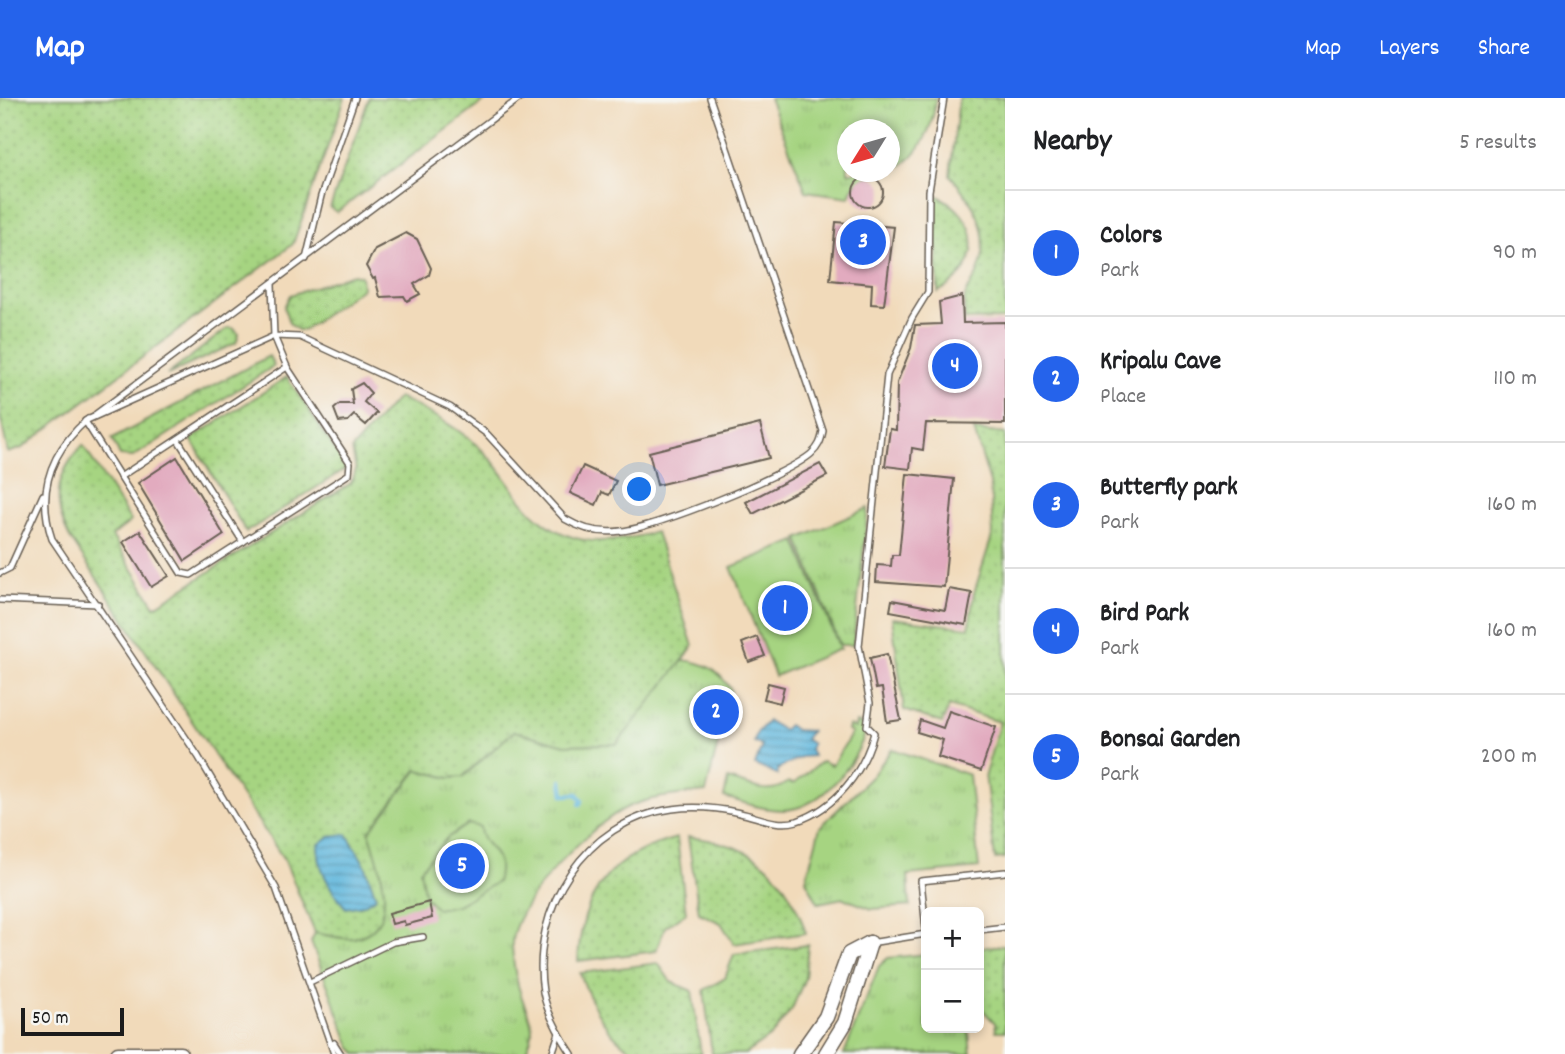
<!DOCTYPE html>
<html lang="en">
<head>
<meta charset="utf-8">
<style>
	:root { --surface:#fff; --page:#f6f6f6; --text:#202124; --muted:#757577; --line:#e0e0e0; --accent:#2563eb }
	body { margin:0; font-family:Dekko,sans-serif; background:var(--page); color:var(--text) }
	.controls { position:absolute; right:21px; bottom:21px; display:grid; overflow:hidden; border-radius:10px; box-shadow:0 4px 10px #0003 }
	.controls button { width:63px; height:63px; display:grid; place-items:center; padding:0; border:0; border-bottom:2px solid var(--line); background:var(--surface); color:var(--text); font:35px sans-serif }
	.compass { position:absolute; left:837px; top:21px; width:63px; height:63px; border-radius:50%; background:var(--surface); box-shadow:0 4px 10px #0003; rotate:233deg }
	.scale { position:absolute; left:21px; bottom:18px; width:103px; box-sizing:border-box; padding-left:7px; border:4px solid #1c1c1c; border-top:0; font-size:19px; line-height:24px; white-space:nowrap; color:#1c1c1c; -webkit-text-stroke:5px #f6f6f2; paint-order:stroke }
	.you { position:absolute; left:640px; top:392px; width:24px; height:24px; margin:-18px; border:5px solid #fff; border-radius:50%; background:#1a73e8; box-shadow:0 0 0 10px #1a73e833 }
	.badge { display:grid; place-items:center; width:46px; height:46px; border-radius:50%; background:var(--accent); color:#fff; font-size:23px; font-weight:700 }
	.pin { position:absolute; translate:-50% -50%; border:4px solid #fff; box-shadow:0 2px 7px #0006 }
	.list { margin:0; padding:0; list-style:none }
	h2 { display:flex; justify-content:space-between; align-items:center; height:91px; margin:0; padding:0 28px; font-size:30px }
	h2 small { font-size:23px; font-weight:400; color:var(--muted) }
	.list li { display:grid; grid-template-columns:46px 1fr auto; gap:21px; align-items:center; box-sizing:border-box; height:126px; padding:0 28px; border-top:2px solid var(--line) }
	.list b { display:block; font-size:26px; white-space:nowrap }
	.list p { margin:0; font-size:23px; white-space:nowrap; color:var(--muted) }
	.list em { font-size:23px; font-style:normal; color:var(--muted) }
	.map { position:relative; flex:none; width:1005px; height:956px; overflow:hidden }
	header { display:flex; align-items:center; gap:42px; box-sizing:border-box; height:98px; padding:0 35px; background:var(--accent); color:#fff }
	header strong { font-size:33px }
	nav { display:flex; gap:38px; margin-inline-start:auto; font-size:24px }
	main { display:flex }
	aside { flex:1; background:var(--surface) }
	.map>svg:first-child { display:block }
</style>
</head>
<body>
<header>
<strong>Map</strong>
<nav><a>Map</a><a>Layers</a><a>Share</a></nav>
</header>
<main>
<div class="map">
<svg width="1005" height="956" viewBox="0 0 1005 956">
	<defs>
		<pattern id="grass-dots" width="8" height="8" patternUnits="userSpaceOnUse" patternTransform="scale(1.75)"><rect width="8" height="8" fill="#a6d481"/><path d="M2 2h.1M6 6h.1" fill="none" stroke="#8eb56f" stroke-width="1.8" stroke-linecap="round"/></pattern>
		<pattern id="park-tufts" width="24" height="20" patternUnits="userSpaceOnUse" patternTransform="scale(1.75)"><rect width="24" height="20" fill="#a6d481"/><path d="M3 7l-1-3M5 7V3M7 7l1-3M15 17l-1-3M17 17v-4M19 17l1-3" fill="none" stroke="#8eb56f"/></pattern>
		<pattern id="water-rules" width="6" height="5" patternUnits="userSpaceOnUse" patternTransform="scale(1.75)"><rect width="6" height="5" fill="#60b7dd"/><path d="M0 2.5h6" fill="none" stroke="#4e94b2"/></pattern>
	</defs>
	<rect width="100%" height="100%" fill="#f6f6f2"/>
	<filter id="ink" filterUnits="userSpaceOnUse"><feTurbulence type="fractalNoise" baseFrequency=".0143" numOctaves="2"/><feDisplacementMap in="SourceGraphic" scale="14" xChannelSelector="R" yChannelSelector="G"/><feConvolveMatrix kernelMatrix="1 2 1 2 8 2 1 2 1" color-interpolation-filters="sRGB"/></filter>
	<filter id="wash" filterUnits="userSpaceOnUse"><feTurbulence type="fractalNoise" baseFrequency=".00686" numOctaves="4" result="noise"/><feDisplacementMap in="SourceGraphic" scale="28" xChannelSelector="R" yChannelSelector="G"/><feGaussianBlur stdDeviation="1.57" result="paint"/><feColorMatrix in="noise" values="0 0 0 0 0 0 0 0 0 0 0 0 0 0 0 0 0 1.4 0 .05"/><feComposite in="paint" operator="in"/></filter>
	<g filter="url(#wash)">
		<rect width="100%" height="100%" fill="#f1daba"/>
		<g fill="url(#grass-dots)" stroke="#61784e" stroke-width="2">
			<path d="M 0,0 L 345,0 L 293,146 L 22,350 L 8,355 L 0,317 Z"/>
			<path d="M 369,0 L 489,0 L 337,114 L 330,110 Z"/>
			<path d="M 959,0 L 1005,0 L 1005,221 L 965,222 C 962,184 969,199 979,171 C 993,133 973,104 950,77 Z"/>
			<path d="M 936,97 C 984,120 985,170 938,194 Z"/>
			<path d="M 353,176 L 361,178 L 362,190 L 304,232 L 299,233 L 289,225 L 284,209 L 290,197 Z"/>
			<path d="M 228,230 L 233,230 L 239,236 L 236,245 L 167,277 Z"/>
			<path d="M 269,258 L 274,268 L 133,359 L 120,358 L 112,341 Z"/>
			<path d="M 287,279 L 347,370 L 246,434 L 191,341 Z"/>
			<path d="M 398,299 C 430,315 463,331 488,358 C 504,375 515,397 531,413 C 569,451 608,447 656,434 L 693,548 L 661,593 L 617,646 L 565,647 L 514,633 L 463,679 L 449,680 L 417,672 L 369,734 C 379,763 404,830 354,840 C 343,842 326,837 315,835 L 285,763 L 70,440 C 51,404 56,375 83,347 L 131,423 L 112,438 L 155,508 L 351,385 L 356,372 L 352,351 Z"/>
			<path d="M 974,332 L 1005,336 L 1005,760 L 995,761 L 985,676 L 1000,624 L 949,608 L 942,625 L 904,612 L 892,520 L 969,530 L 974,495 L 993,435 L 990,385 Z"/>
			<path d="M 688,739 C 755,746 786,772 806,835 L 734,846 L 721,825 L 699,815 Z"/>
			<path d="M 677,740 L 686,815 L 665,829 L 656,853 L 578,863 C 581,795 610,757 677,740 Z"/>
			<path d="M 808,847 L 805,880 L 792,911 L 772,937 L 745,956 L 712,956 L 704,892 L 725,880 L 734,856 Z"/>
			<path d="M 1005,847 L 1005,933 L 996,933 L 995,925 L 979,908 L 979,850 Z"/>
			<path d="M 658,865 L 671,884 L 692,893 L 701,956 C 683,956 658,956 641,955 C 609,946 590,903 580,875 Z"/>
		</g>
		<g fill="url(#park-tufts)" stroke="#61784e" stroke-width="2">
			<path d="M 769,0 L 936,0 C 933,31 920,61 890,73 L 890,32 L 848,32 L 848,74 L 889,74 C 870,79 854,77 849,99 L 806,93 Z"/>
			<path d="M 868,410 L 853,547 L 840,547 L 798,441 Z"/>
			<path d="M 683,562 C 706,565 718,571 731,592 L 706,694 C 679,697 653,698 628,709 C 593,724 509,808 512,848 C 513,865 516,884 522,900 C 526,912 533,923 532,936 C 531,942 527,950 525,956 L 358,956 L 351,949 L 311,844 L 315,835 C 326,837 343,842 354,840 C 404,830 379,763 369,734 L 418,672 L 449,680 L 463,679 L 514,633 L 565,647 L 617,646 Z"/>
			<path d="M 892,651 L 969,677 L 979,770 L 908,777 L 910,808 L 872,811 L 843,800 L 818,805 L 806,782 L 820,729 L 872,678 Z"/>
			<path d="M 926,856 L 926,930 L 964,930 L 969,935 L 971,956 L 844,956 L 879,868 L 888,860 Z"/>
		</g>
		<g fill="#a6d481" stroke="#61784e" stroke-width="2">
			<path d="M 796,443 L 840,551 L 775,578 L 731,469 Z"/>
			<path d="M 856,625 L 867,628 C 859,663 822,711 783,712 C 763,712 742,704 724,699 L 728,681 C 749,687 770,699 788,684 L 794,686 L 822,663 L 832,667 L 852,635 L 848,633 L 849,628 L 855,630 Z"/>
			<path d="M 468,726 L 480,729 C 480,751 507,750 497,784 L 457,807 L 437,811 L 425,799 L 420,772 L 447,740 Z"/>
		</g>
		<g fill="url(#water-rules)" stroke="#3e6a7c" stroke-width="2">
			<path d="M 768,623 L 783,632 L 788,627 L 795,632 L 811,633 L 805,641 L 812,646 L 810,651 L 813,658 L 801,659 L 778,671 L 777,677 L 755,667 L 762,648 L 754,644 L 757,635 Z"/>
			<path d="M 347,736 L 365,767 L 376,799 L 363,807 L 346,810 C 330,792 318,771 318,747 L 330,738 Z"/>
		</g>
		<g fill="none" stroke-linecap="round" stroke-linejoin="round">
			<path stroke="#60b7dd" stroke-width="4.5" d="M 562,683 L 564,697 L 578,696 L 582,703 L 580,706"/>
		</g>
		<g id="blocks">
			<g fill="#e2abbf">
				<circle cx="868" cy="94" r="15"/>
				<path d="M 836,124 L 894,129 L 884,207 L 871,206 L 872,186 L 830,182 Z"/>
				<path d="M 406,135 L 417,141 L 431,170 L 429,177 L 414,186 L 420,196 L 407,203 L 404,198 L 380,199 L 375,180 L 373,181 L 366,168 L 375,151 Z"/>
				<path d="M 962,198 L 963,225 L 1005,224 L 1005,326 L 926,325 L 923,352 L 912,350 L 910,371 L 885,368 L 890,331 L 896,332 L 897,285 L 911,250 L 915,227 L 941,226 L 939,204 Z"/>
				<path d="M 362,285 L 371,295 L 364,304 L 377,315 L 366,327 L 354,317 L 348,323 L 339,324 L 334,311 L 340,306 L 353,306 L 351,291 Z"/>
				<path d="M 760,326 L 769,360 L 657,387 L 649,354 Z"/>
				<path d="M 177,359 L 224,437 L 185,463 L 138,385 Z"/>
				<path d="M 820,366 L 827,378 L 753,416 L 746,404 Z"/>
				<path d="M 583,368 L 616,383 L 609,397 L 602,394 L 596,407 L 570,395 Z"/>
				<path d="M 907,376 L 954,381 L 944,489 L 876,484 L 877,467 L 891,468 L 892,457 L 899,457 Z"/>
				<path d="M 140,433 L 169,478 L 151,489 L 123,444 Z"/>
				<path d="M 949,491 L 972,495 L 966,527 L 890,513 L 892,502 L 945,512 Z"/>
				<path d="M 757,539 L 765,558 L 749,564 L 742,545 Z"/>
				<path d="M 887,556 L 901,622 L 887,624 L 882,590 L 876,591 L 870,560 Z"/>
				<path d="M 768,585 L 784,589 L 780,605 L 764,601 Z"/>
				<path d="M 709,597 L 730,603 L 723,630 L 702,625 Z"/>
				<path d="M 949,613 L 996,629 L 981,673 L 938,659 L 943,642 L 917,634 L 920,622 L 943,630 Z"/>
				<path d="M 429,804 L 432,820 L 405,827 L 404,823 L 392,826 L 389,815 Z"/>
			</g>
		</g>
	</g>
	<g filter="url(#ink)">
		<use href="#blocks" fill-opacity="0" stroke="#675e53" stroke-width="2"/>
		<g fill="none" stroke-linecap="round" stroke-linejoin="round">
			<defs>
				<g id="service">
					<path d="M 306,161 L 321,98 L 355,0"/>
					<path d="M 272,186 L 274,238 L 287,269 L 350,365 L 349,376 L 191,477 L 181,475 L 85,323 L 274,238 L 300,239 L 450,309 L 487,336 L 565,421 C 583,432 600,436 621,433 C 655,430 785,378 811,356 C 819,349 821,343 823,333 L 710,0"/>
					<path d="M 96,316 L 520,0"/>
					<path d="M 88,321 C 50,354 36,393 52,441 L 198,658 L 276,790 L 334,956"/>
					<path d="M 178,342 L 243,444"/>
					<path d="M 120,379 L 287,269"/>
					<path d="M 0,475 L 10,470 L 43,397"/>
					<path d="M 0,502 L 98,506"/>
					<path d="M 926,831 L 921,783 L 1005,774"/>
					<path d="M 979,832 L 1005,829"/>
					<path d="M 870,845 L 926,836"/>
					<path d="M 310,884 L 393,844 L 423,839"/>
					<path d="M 334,945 L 341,956"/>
					<path d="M 552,956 L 559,935"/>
					<path d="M 572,956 C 560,938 547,916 543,894 C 530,811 585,722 672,711 C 695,708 718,710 740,715 C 759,719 777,729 797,723 C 836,710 864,673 874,635 L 867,628 L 870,605 L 859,548 L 887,277 L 912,220 L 928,194 L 929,93 L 944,0"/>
				</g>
				<g id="tertiary">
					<path d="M 118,956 L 180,956"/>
					<path d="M 800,956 L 826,919 L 849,856 L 870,845"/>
					<path d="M 826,956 L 845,925 L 870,845"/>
				</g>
			</defs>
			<use href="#service" stroke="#675e53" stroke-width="8"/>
			<use href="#tertiary" stroke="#675e53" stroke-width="17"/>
			<use href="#service" stroke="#fff" stroke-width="5"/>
			<use href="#tertiary" stroke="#fff" stroke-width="14"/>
		</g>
	</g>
</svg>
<div class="controls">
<button>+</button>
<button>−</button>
</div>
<svg class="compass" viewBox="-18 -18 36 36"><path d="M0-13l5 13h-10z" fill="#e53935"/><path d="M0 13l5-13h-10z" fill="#757577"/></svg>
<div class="scale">50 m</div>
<div class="you"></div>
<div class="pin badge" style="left:785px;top:510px">1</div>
<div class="pin badge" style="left:716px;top:614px">2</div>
<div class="pin badge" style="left:863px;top:144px">3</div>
<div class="pin badge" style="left:955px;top:268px">4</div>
<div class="pin badge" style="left:462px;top:768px">5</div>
</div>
<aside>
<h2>Nearby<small>5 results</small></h2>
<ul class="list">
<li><span class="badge">1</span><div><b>Colors</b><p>Park</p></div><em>90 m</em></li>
<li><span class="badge">2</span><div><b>Kripalu Cave</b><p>Place</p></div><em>110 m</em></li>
<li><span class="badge">3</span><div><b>Butterfly park</b><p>Park</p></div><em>160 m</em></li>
<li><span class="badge">4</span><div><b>Bird Park</b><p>Park</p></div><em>160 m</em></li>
<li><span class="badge">5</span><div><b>Bonsai Garden</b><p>Park</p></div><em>200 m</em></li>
</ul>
</aside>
</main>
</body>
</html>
